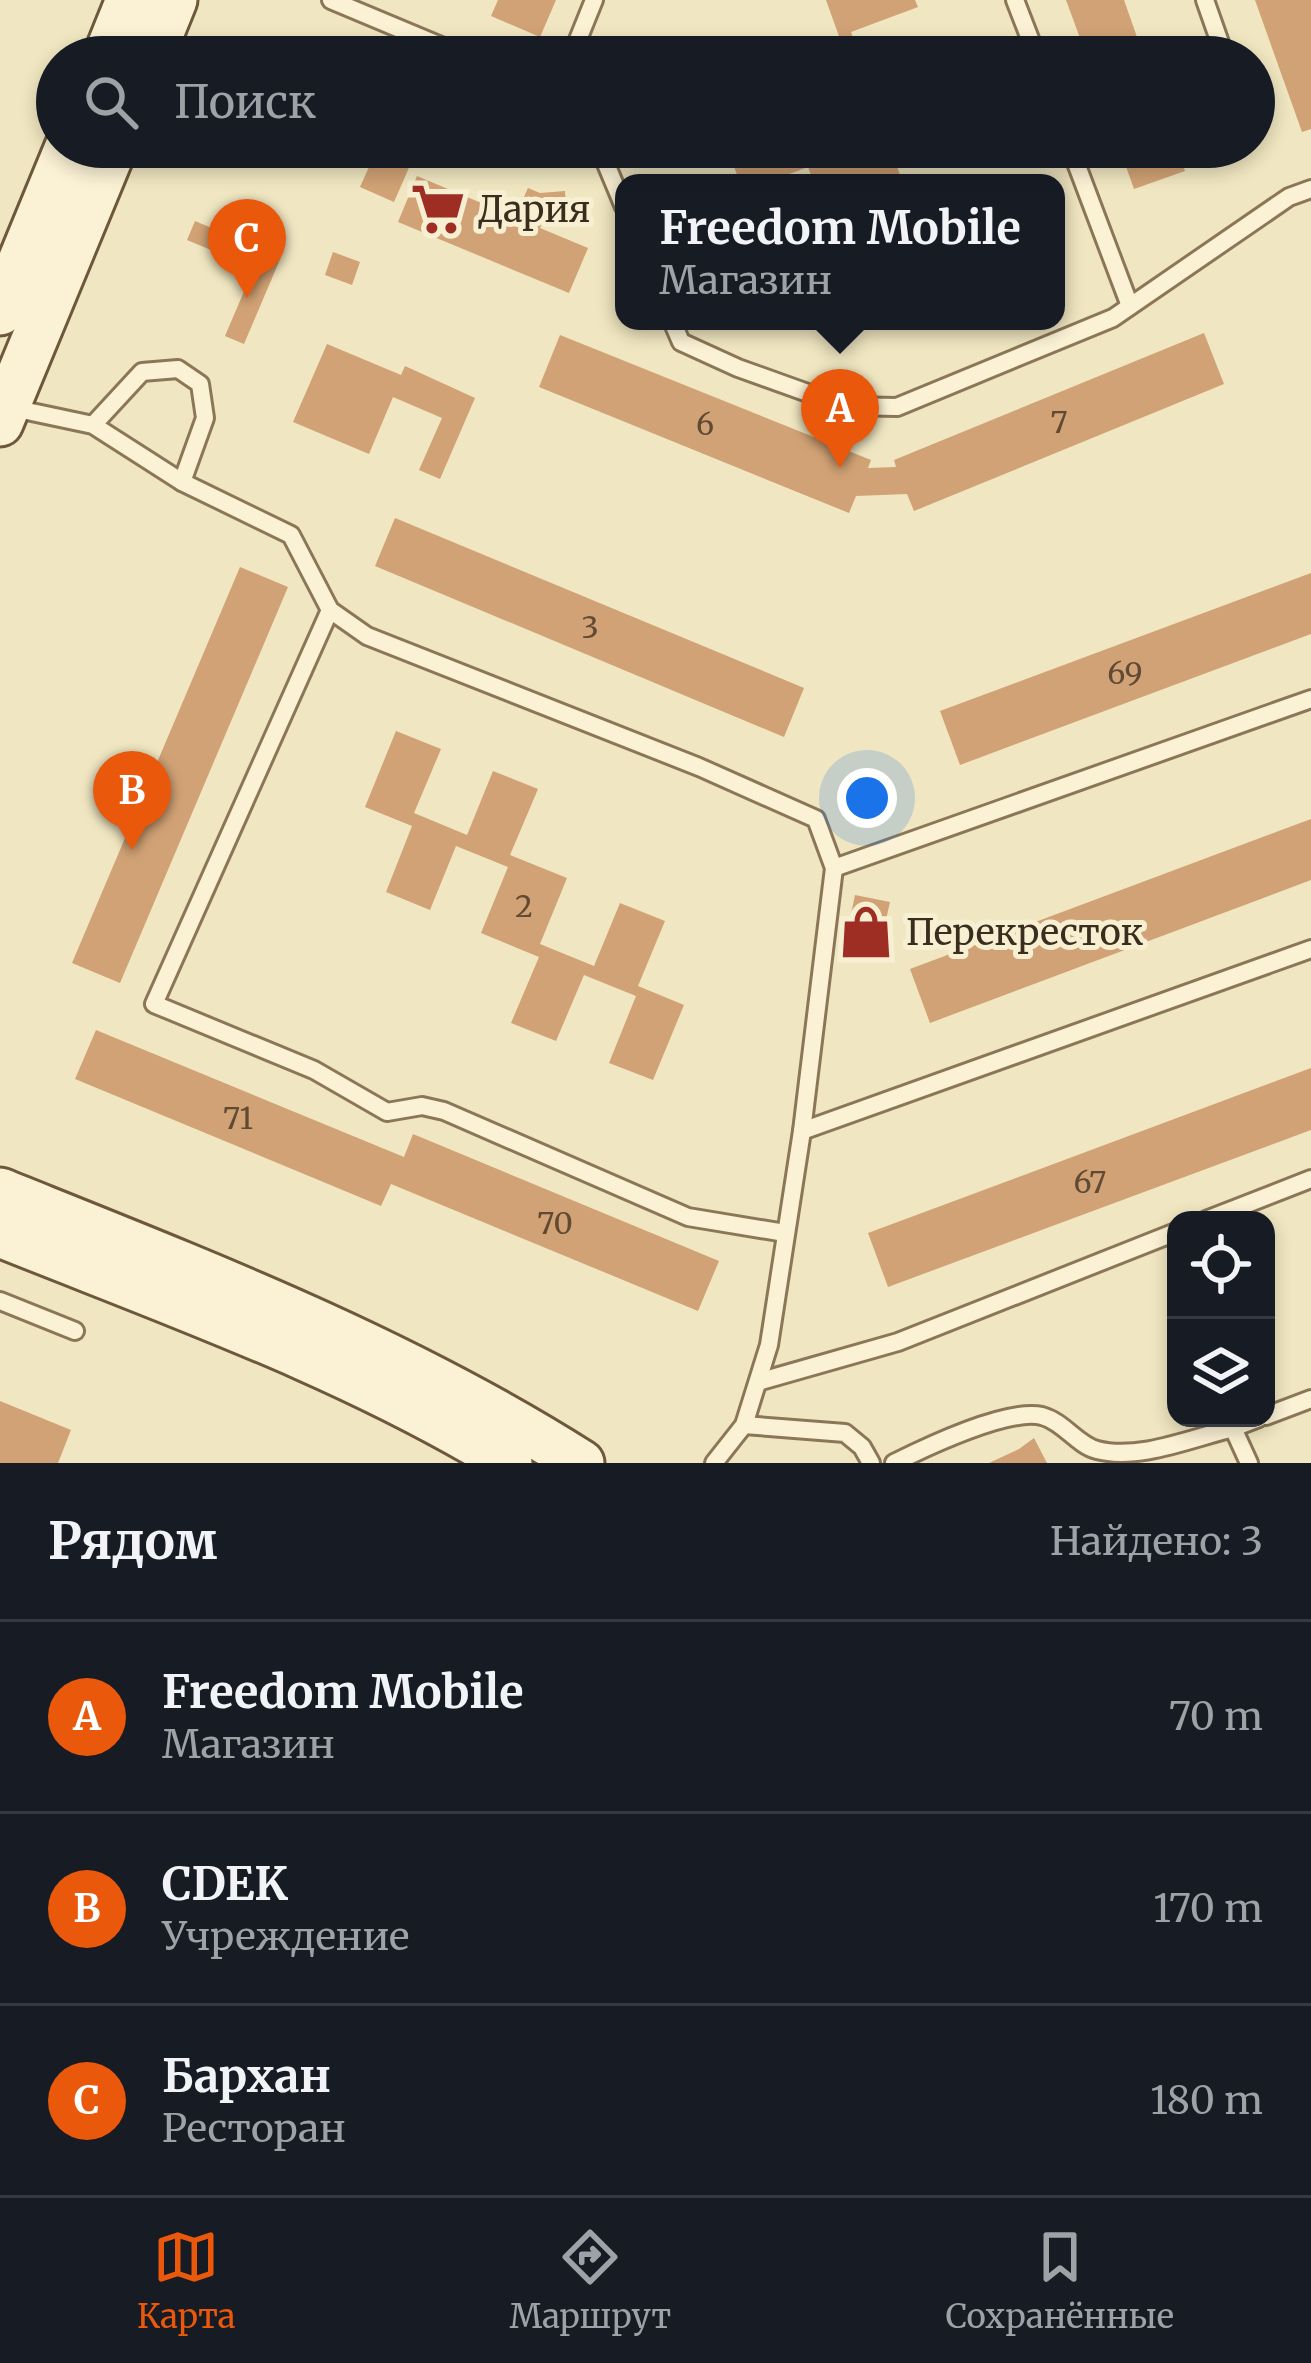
<!DOCTYPE html>
<html lang="ru">
<head>
<meta charset="utf-8">
<style>
	:root { --surface:#171b24; --page:#20242c; --text:#f1f3f6; --muted:#9ea1a6; --line:#363941; --accent:#ea580c }
	body { margin:0; font-family:Merriweather,serif; background:var(--page); color:var(--text) }
	.controls { position:absolute; right:36px; bottom:36px; display:grid; overflow:hidden; border-radius:24px; box-shadow:0 6px 18px #0003 }
	.controls button { width:108px; height:108px; display:grid; place-items:center; padding:0; border:0; border-bottom:3px solid var(--line); background:var(--surface); color:var(--text); font:60px sans-serif }
	.you { position:absolute; left:867px; top:798px; width:42px; height:42px; margin:-30px; border:9px solid #fff; border-radius:50%; background:#1a73e8; box-shadow:0 0 0 18px #1a73e833 }
	.badge { display:grid; place-items:center; width:78px; height:78px; border-radius:50%; background:var(--accent); color:#fff; font-size:39px; font-weight:700 }
	.pin { position:absolute; translate:-50% -99px; filter:drop-shadow(0 3px 6px #0008) }
	.pin::after { content:''; position:absolute; top:63px; width:42px; height:36px; background:inherit; clip-path:polygon(0 0,100% 0,50% 100%) }
	.popup { position:absolute; left:615px; top:174px; width:450px; height:156px; box-sizing:border-box; display:grid; place-content:center; border-radius:24px; background:var(--surface); filter:drop-shadow(0 3px 9px #0005); font-size:39px; white-space:nowrap; color:var(--muted) }
	.popup b { font-size:45px; color:var(--text) }
	.popup::after { content:''; position:absolute; left:50%; top:100%; margin-left:-24px; border:24px solid transparent; border-top-color:var(--surface) }
	.list { margin:0; padding:0; list-style:none }
	h2 { display:flex; justify-content:space-between; align-items:center; height:156px; margin:0; padding:0 48px; font-size:51px }
	h2 small { font-size:39px; font-weight:400; color:var(--muted) }
	.list li { display:grid; grid-template-columns:78px 1fr auto; gap:36px; align-items:center; box-sizing:border-box; height:192px; padding:0 48px; border-top:3px solid var(--line) }
	.list b { display:block; font-size:45px; white-space:nowrap }
	.list p { margin:0; font-size:39px; white-space:nowrap; color:var(--muted) }
	.list em { font-size:39px; font-style:normal; color:var(--muted) }
	.icon { flex:none; width:66px; height:66px; fill:none; stroke:currentColor; stroke-width:2; stroke-linecap:round; stroke-linejoin:round }
	.map { position:relative; flex:none; width:1311px; height:1463px; overflow:hidden }
	.search { position:absolute; background:var(--surface); box-shadow:0 6px 18px #0003; left:36px; right:36px; top:36px; height:132px; display:flex; align-items:center; gap:30px; box-sizing:border-box; padding:0 42px; border-radius:66px; color:var(--muted); font-size:45px }
	.sheet { height:732px; background:var(--surface) }
	nav { display:flex; justify-content:space-around; align-items:center; box-sizing:border-box; height:168px; border-top:3px solid var(--line); background:var(--surface); font-size:33px; color:var(--muted) }
	nav a { display:grid; justify-items:center; gap:6px }
	nav .on { color:var(--accent) }
	.map>svg:first-child { display:block }
</style>
</head>
<body>
<div class="map">
<svg width="1311" height="1463" viewBox="0 0 1311 1463">
	<rect width="100%" height="100%" fill="#f0e6c1"/>
	<g fill="#d1a275">
		<path d="M 498,0 L 556,0 L 540,37 L 491,16 Z"/>
		<path d="M 826,0 L 915,0 L 918,7 L 851,32 L 860,57 L 794,57 L 840,39 Z"/>
		<path d="M 1066,0 L 1124,0 L 1144,57 L 1087,57 Z"/>
		<path d="M 1255,0 L 1311,0 L 1311,129 L 1302,132 Z"/>
		<path d="M 378,147 L 418,147 L 394,202 L 360,187 Z"/>
		<path d="M 727,147 L 817,147 L 824,168 L 890,147 L 903,183 L 814,183 L 808,167 L 765,183 L 740,183 Z"/>
		<path d="M 1119,147 L 1177,147 L 1185,171 L 1134,189 Z"/>
		<path d="M 417,176 L 515,217 L 528,188 L 540,193 L 565,191 L 566,206 L 549,207 L 540,228 L 588,248 L 569,293 L 398,222 Z"/>
		<path d="M 195,221 L 281,257 L 244,344 L 225,336 L 254,268 L 187,240 Z"/>
		<path d="M 333,252 L 360,262 L 352,285 L 325,275 Z"/>
		<path d="M 1204,333 L 1224,384 L 914,511 L 907,494 L 856,496 L 849,513 L 539,387 L 560,335 L 871,460 L 868,468 L 896,467 L 894,460 Z"/>
		<path d="M 327,344 L 401,375 L 405,366 L 475,398 L 440,479 L 419,470 L 442,418 L 393,397 L 369,454 L 293,422 Z"/>
		<path d="M 395,518 L 804,688 L 784,737 L 375,566 Z"/>
		<path d="M 240,567 L 288,587 L 120,983 L 72,963 Z"/>
		<path d="M 1311,573 L 1311,634 L 960,765 L 940,711 Z"/>
		<path d="M 396,731 L 441,749 L 414,813 L 467,835 L 493,771 L 538,789 L 510,855 L 567,878 L 540,944 L 594,966 L 620,903 L 665,921 L 638,986 L 684,1005 L 653,1080 L 609,1063 L 636,996 L 584,975 L 556,1041 L 511,1023 L 539,957 L 481,933 L 508,867 L 456,846 L 430,910 L 386,892 L 412,826 L 365,807 Z"/>
		<path d="M 1311,819 L 1311,880 L 930,1023 L 910,969 Z"/>
		<path d="M 855,895 L 890,902 L 877,960 L 843,953 Z"/>
		<path d="M 96,1030 L 404,1157 L 413,1134 L 719,1261 L 698,1311 L 391,1184 L 381,1206 L 75,1079 Z"/>
		<path d="M 1311,1068 L 1311,1130 L 888,1287 L 868,1233 Z"/>
		<path d="M 0,1401 L 71,1430 L 58,1463 L 0,1463 Z"/>
		<path d="M 1034,1438 L 1047,1463 L 989,1463 L 1019,1449 Z"/>
	</g>
	<g fill="none" stroke-linecap="round" stroke-linejoin="round">
		<defs>
			<g id="service">
				<path d="M 331,0 L 467,57"/>
				<path d="M 1015,0 L 1037,57"/>
				<path d="M 1205,0 L 1225,57"/>
				<path d="M 571,57 L 594,0"/>
				<path d="M 599,147 L 624,207"/>
				<path d="M 1070,147 L 1130,306"/>
				<path d="M 672,321 L 681,342 L 738,368 L 844,406 L 897,407 L 1113,318 L 1289,197 L 1311,189"/>
				<path d="M 8,407 L 93,425 L 182,482 L 291,535 L 330,610 L 367,636 L 699,767 L 816,819 L 834,868 L 802,1131 L 769,1345 L 744,1425 L 714,1463"/>
				<path d="M 93,425 L 142,372 L 178,369 L 200,384 L 205,418 L 182,482"/>
				<path d="M 330,610 L 154,1004 L 314,1070 L 387,1112 L 422,1106 L 444,1111 L 688,1217 L 785,1233"/>
				<path d="M 834,868 L 1311,699"/>
				<path d="M 802,1131 L 1311,949"/>
				<path d="M 1206,1220 L 1311,1179"/>
				<path d="M 0,1301 L 75,1331"/>
				<path d="M 761,1381 L 898,1342 L 1176,1232"/>
				<path d="M 1266,1416 L 1311,1399"/>
				<path d="M 744,1425 L 845,1433 L 862,1447 L 871,1463"/>
				<path d="M 894,1463 C 926,1447 1008,1408 1042,1416 C 1064,1422 1077,1445 1097,1450 C 1138,1461 1192,1438 1233,1428"/>
				<path d="M 1249,1463 L 1233,1428 L 1259,1418"/>
			</g>
			<g id="secondary">
				<path d="M 106,57 L 129,0"/>
				<path d="M 151,57 L 174,0"/>
				<path d="M 0,312 L 68,147"/>
				<path d="M 0,423 L 114,147"/>
				<path d="M 0,1191 C 199,1271 400,1348 581,1463"/>
				<path d="M 0,1234 C 172,1303 351,1366 509,1463"/>
			</g>
		</defs>
		<use href="#service" stroke="#8b7757" stroke-width="22"/>
		<use href="#secondary" stroke="#6d583b" stroke-width="51"/>
		<use href="#service" stroke="#fbf2d5" stroke-width="16"/>
		<use href="#secondary" stroke="#fbf2d5" stroke-width="45"/>
	</g>
	<defs>
		<symbol id="supermarket-bare" viewBox="-9 -9 18 18"><path d="M-6-5.5h2.5l.6 2H6L4.5 2H-2.5L-4.4-4H-6ZM-1.5 3.2a1.3 1.3 0 1 0 .1 0ZM3 3.2a1.3 1.3 0 1 0 .1 0Z" fill="#9e2d24" stroke="#f7efd1" stroke-width="2.5" paint-order="stroke"/></symbol>
		<symbol id="shop-bare" viewBox="-9 -9 18 18"><path d="M-5-2.5h2.3a2.7 3.5 0 0 1 5.4 0H5L5.5 6h-11ZM-1.5-2.5h3a1.5 2.3 0 0 0-3 0Z" fill="#9e2d24" stroke="#f7efd1" stroke-width="2.5" paint-order="stroke"/></symbol>
	</defs>
	<g fill-rule="evenodd">
		<use href="#supermarket-bare" x="400" y="171" width="76" height="76"/>
		<use href="#shop-bare" x="828" y="894" width="76" height="76"/>
	</g>
	<g text-anchor="middle" dominant-baseline="central" stroke-width="10" stroke-linejoin="round" paint-order="stroke">
		<g font-size="30" fill="#604a33">
			<text x="1059" y="422">7</text>
			<text x="705" y="424">6</text>
			<text x="590" y="627">3</text>
			<text x="1125" y="673">69</text>
			<text x="524" y="906">2</text>
			<text x="238" y="1118">71</text>
			<text x="1090" y="1182">67</text>
			<text x="555" y="1223">70</text>
		</g>
		<g font-size="36" fill="#3a2d1d" stroke="#f7efd1" text-anchor="start">
			<text x="478" y="209">Дария</text>
			<text x="906" y="932">Перекресток</text>
		</g>
	</g>
</svg>
<div class="controls">
<button><svg class="icon" aria-label="locate" viewBox="0 0 24 24"><circle cx="12" cy="12" r="6"/><path d="M12 2v4M12 18v4M2 12h4M18 12h4"/></svg></button>
<button><svg class="icon" aria-label="layers" viewBox="0 0 24 24"><path d="M12 4l9 5-9 5-9-5zM3 14l9 5 9-5"/></svg></button>
</div>
<div class="you"></div>
<div class="pin badge" style="left:840px;top:468px">A</div>
<div class="popup"><b>Freedom Mobile</b>Магазин</div>
<div class="pin badge" style="left:132px;top:850px">B</div>
<div class="pin badge" style="left:247px;top:298px">C</div>
<div class="search"><svg class="icon" aria-label="search" viewBox="0 0 24 24"><circle cx="10" cy="10" r="6"/><path d="M15 15l6 6"/></svg>Поиск</div>
</div>
<section class="sheet">
<h2>Рядом<small>Найдено: 3</small></h2>
<ul class="list">
<li><span class="badge">A</span><div><b>Freedom Mobile</b><p>Магазин</p></div><em>70 m</em></li>
<li><span class="badge">B</span><div><b>CDEK</b><p>Учреждение</p></div><em>170 m</em></li>
<li><span class="badge">C</span><div><b>Бархан</b><p>Ресторан</p></div><em>180 m</em></li>
</ul>
</section>
<nav>
<a class="on"><svg class="icon" aria-label="map" viewBox="0 0 24 24"><path d="M3 6l6-2 6 2 6-2v14l-6 2-6-2-6 2zM9 4v14M15 6v14"/></svg>Карта</a>
<a><svg class="icon" aria-label="directions" viewBox="0 0 24 24"><path d="M12 3l9 9-9 9-9-9zM9 14v-3h6M13 9l2 2-2 2"/></svg>Маршрут</a>
<a><svg class="icon" aria-label="saved" viewBox="0 0 24 24"><path d="M7 4h10v16l-5-4-5 4z"/></svg>Сохранённые</a>
</nav>
</body>
</html>
